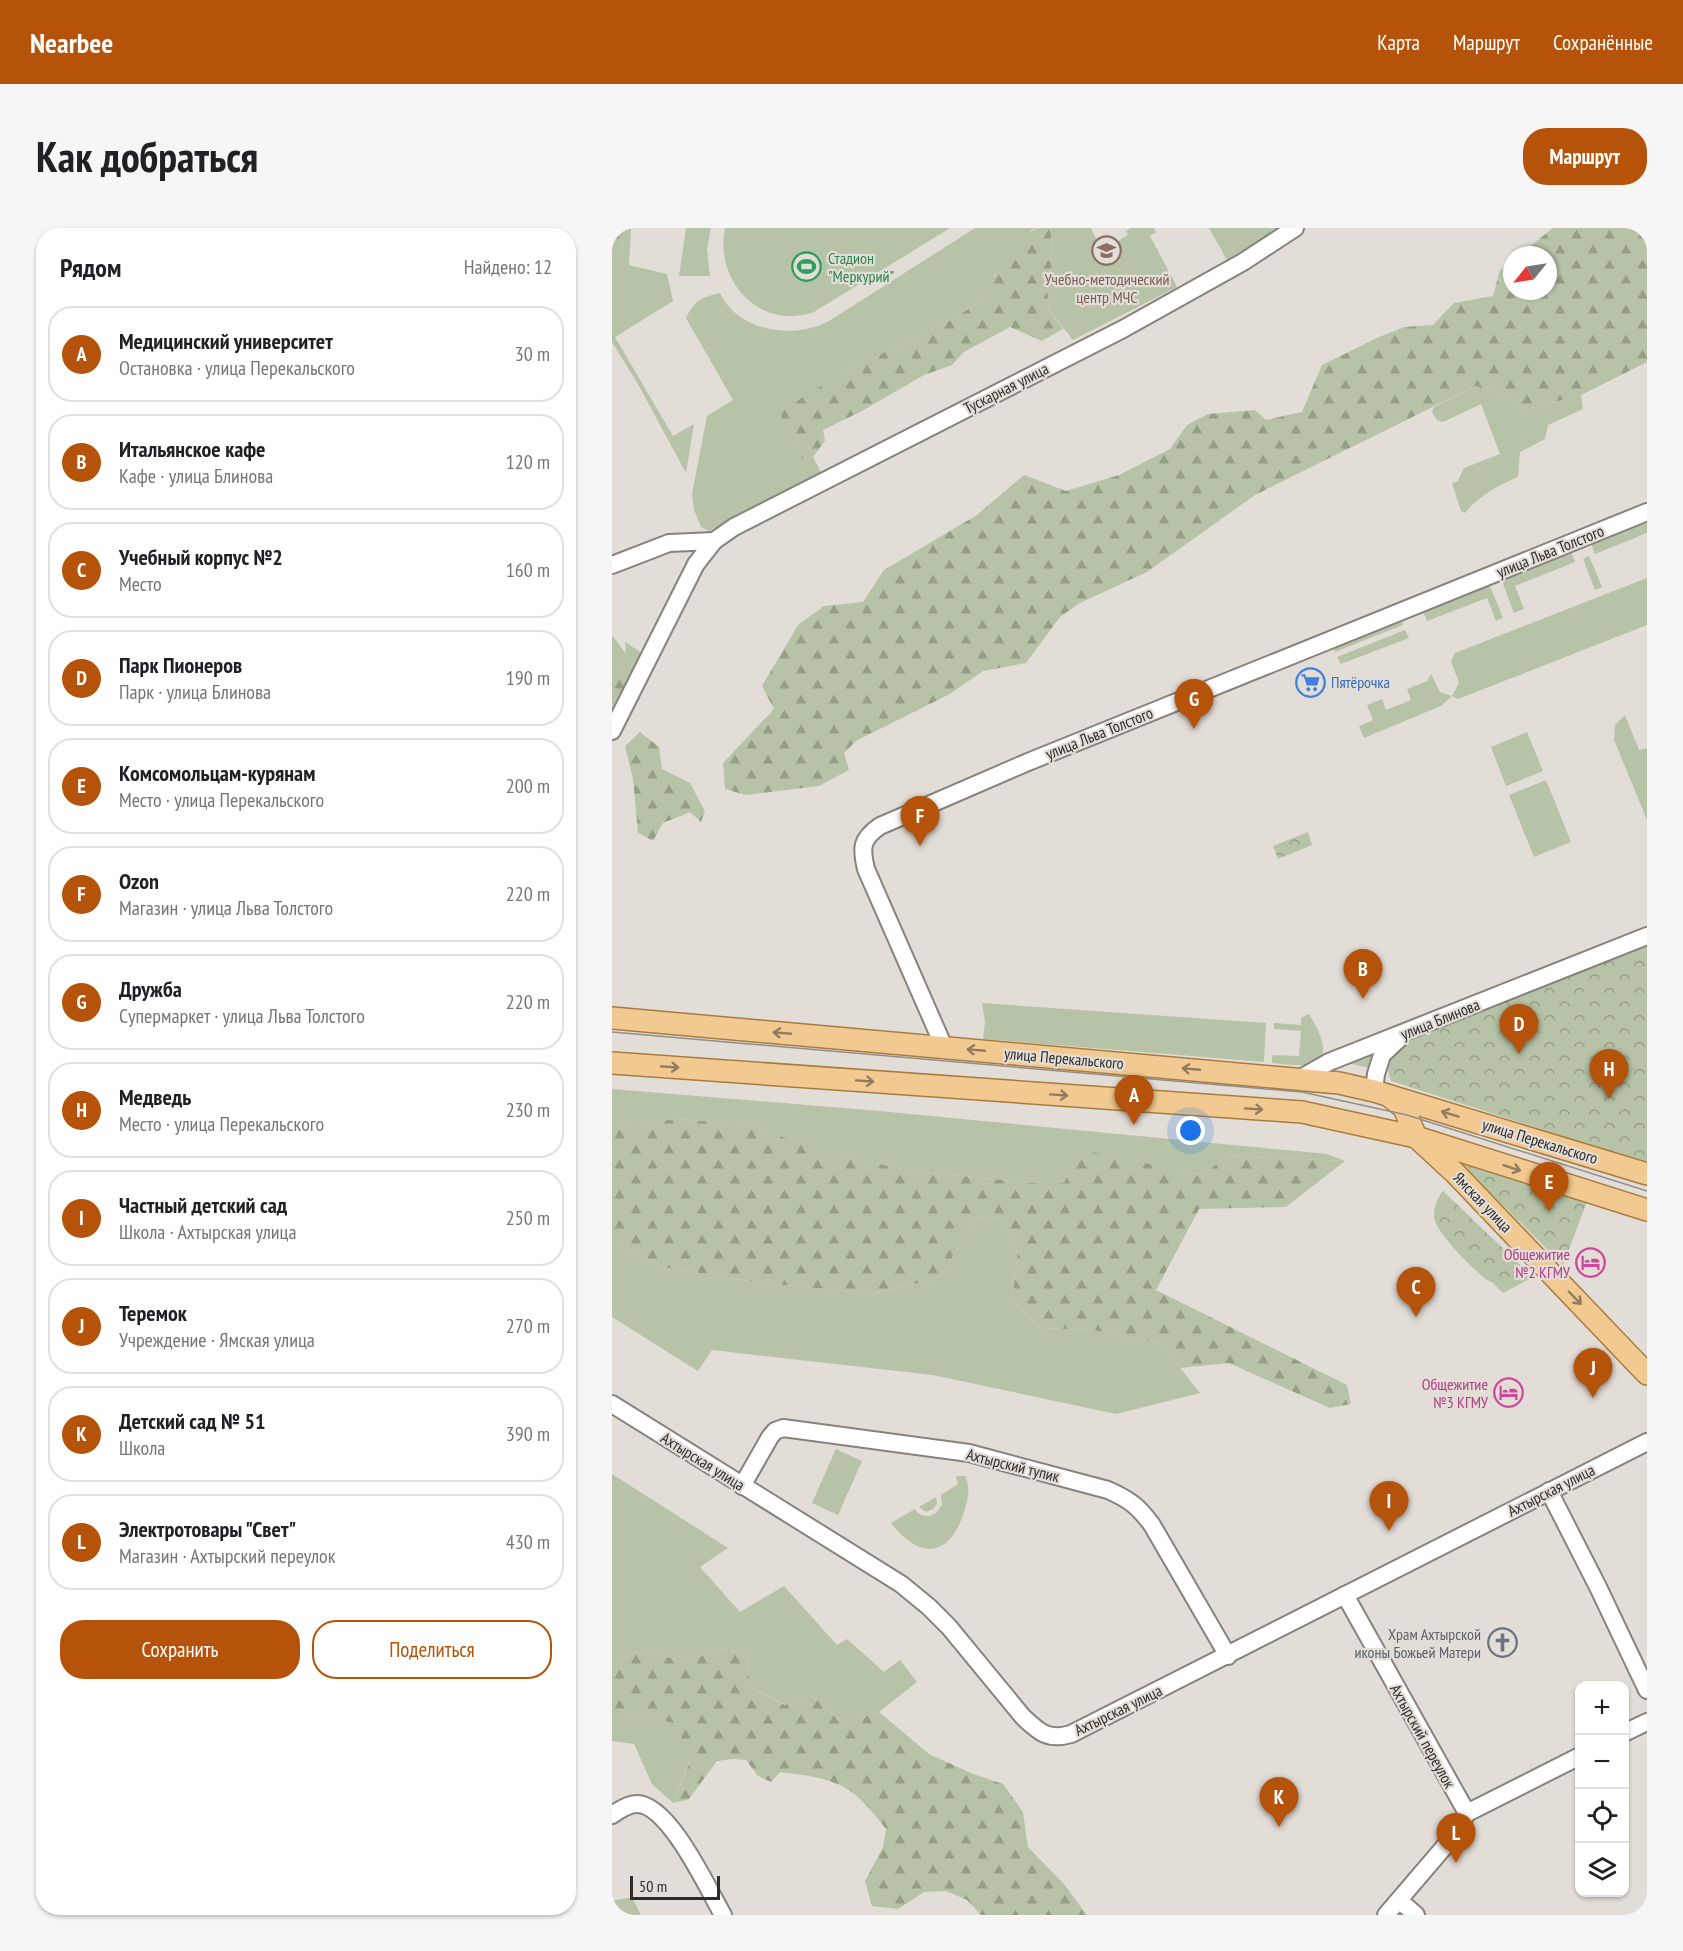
<!DOCTYPE html>
<html lang="ru">
<head>
<meta charset="utf-8">
<style>
	:root { --surface:#fff; --page:#f6f6f6; --text:#202124; --muted:#757577; --line:#e0e0e0; --accent:#b45309 }
	body { margin:0; font-family:"PT Sans Narrow",sans-serif; background:var(--page); color:var(--text) }
	.controls { position:absolute; right:18px; bottom:18px; display:grid; overflow:hidden; border-radius:12px; box-shadow:0 2px 4px #0004 }
	.controls button { width:54px; height:54px; display:grid; place-items:center; padding:0; border:0; border-bottom:2px solid var(--line); background:var(--surface); color:var(--text); font:30px sans-serif }
	.compass { position:absolute; left:891px; top:18px; width:54px; height:54px; border-radius:50%; background:var(--surface); box-shadow:0 2px 4px #0004; rotate:240deg }
	.scale { position:absolute; left:18px; bottom:15px; width:90px; box-sizing:border-box; padding-left:6px; border:3px solid #2f2c2a; border-top:0; font-size:16px; line-height:21px; white-space:nowrap; color:#2f2c2a; -webkit-text-stroke:4px #e3ddd7; paint-order:stroke }
	.you { position:absolute; left:579px; top:903px; width:21px; height:21px; margin:-15px; border:4px solid #fff; border-radius:50%; background:#1a73e8; box-shadow:0 0 0 9px #1a73e833 }
	.badge { display:grid; place-items:center; width:39px; height:39px; border-radius:50%; background:var(--accent); color:#fff; font-size:20px; font-weight:700 }
	.pin { position:absolute; translate:-50% -50px; filter:drop-shadow(0 2px 3px #0008) }
	.pin::after { content:''; position:absolute; top:32px; width:21px; height:18px; background:inherit; clip-path:polygon(0 0,100% 0,50% 100%) }
	.list { margin:0; padding:0; list-style:none }
	h2 { display:flex; justify-content:space-between; align-items:center; height:78px; margin:0; padding:0 24px; font-size:26px }
	h2 small { font-size:20px; font-weight:400; color:var(--muted) }
	.list li { display:grid; grid-template-columns:39px 1fr auto; gap:18px; align-items:center; box-sizing:border-box; height:96px; margin:0 12px 12px; padding:0 12px; border:2px solid var(--line); border-radius:24px }
	.list b { display:block; font-size:22px; white-space:nowrap }
	.list p { margin:0; font-size:20px; white-space:nowrap; color:var(--muted) }
	.list em { font-size:20px; font-style:normal; color:var(--muted) }
	.actions { display:flex; gap:12px; padding:18px 24px }
	.actions a { flex:1; padding:14px 0; border:2px solid var(--accent); border-radius:24px; text-align:center; font-size:21px; color:var(--accent) }
	.actions .main { background:var(--accent); color:#fff }
	.icon { flex:none; width:33px; height:33px; fill:none; stroke:currentColor; stroke-width:2; stroke-linecap:round; stroke-linejoin:round }
	.map { position:relative; flex:none; width:1035px; height:1687px; overflow:hidden; border-radius:24px }
	header { display:flex; align-items:center; gap:36px; box-sizing:border-box; height:84px; padding:0 30px; background:var(--accent); color:#fff }
	header strong { font-size:28px }
	nav { display:flex; gap:33px; margin-inline-start:auto; font-size:21px }
	.intro { display:flex; align-items:center; justify-content:space-between; box-sizing:border-box; height:144px; padding:0 36px }
	h1 { margin:0; font-size:42px }
	.button { padding:15px 27px; border-radius:24px; background:var(--accent); color:#fff; font-size:21px; font-weight:700 }
	main { display:flex; gap:36px; padding:0 36px }
	aside { flex:1; background:var(--surface); border-radius:24px; box-shadow:0 2px 4px #0004 }
	.map>svg:first-child { display:block }
</style>
</head>
<body>
<header>
<strong>Nearbee</strong>
<nav><a>Карта</a><a>Маршрут</a><a>Сохранённые</a></nav>
</header>
<div class="intro"><h1>Как добраться</h1><a class="button">Маршрут</a></div>
<main>
<aside>
<h2>Рядом<small>Найдено: 12</small></h2>
<ul class="list">
<li><span class="badge">A</span><div><b>Медицинский университет</b><p>Остановка · улица Перекальского</p></div><em>30 m</em></li>
<li><span class="badge">B</span><div><b>Итальянское кафе</b><p>Кафе · улица Блинова</p></div><em>120 m</em></li>
<li><span class="badge">C</span><div><b>Учебный корпус №2</b><p>Место</p></div><em>160 m</em></li>
<li><span class="badge">D</span><div><b>Парк Пионеров</b><p>Парк · улица Блинова</p></div><em>190 m</em></li>
<li><span class="badge">E</span><div><b>Комсомольцам-курянам</b><p>Место · улица Перекальского</p></div><em>200 m</em></li>
<li><span class="badge">F</span><div><b>Ozon</b><p>Магазин · улица Льва Толстого</p></div><em>220 m</em></li>
<li><span class="badge">G</span><div><b>Дружба</b><p>Супермаркет · улица Льва Толстого</p></div><em>220 m</em></li>
<li><span class="badge">H</span><div><b>Медведь</b><p>Место · улица Перекальского</p></div><em>230 m</em></li>
<li><span class="badge">I</span><div><b>Частный детский сад</b><p>Школа · Ахтырская улица</p></div><em>250 m</em></li>
<li><span class="badge">J</span><div><b>Теремок</b><p>Учреждение · Ямская улица</p></div><em>270 m</em></li>
<li><span class="badge">K</span><div><b>Детский сад № 51</b><p>Школа</p></div><em>390 m</em></li>
<li><span class="badge">L</span><div><b>Электротовары &quot;Свет&quot;</b><p>Магазин · Ахтырский переулок</p></div><em>430 m</em></li>
</ul>
<div class="actions"><a class="main">Сохранить</a><a>Поделиться</a></div>
</aside>
<div class="map">
<svg width="1035" height="1687" viewBox="0 0 1035 1687">
	<defs>
		<pattern id="forest-firs" width="22" height="20" patternUnits="userSpaceOnUse" patternTransform="scale(1.5)"><rect width="22" height="20" fill="#b7c3a7"/><path d="M5 1l3.5 6h-7zM16 11l3.5 6h-7z" fill="#959f88"/></pattern>
		<pattern id="park-crowns" width="20" height="18" patternUnits="userSpaceOnUse" patternTransform="scale(1.5)"><rect width="20" height="18" fill="#b7c3a7"/><path d="M2 6a3 3 0 1 1 6 0M12 15a3 3 0 1 1 6 0" fill="none" stroke="#959f88"/></pattern>
	</defs>
	<rect width="100%" height="100%" fill="#e3ddd7"/>
	<g fill="#b7c3a7">
		<path d="M 0,0 L 19,0 L 17,37 L 55,46 L 61,73 L 3,109 L 61,208 L 82,196 L 74,245 L 27,158 L 0,114 L 0,38 L 12,15 Z"/>
		<path d="M 74,0 L 99,0 L 95,21 L 98,48 L 67,48 Z"/>
		<path d="M 113,0 L 338,0 L 202,84 C 148,103 102,53 113,0 Z"/>
		<path d="M 363,0 L 428,0 L 420,1 L 382,47 L 382,65 L 339,92 L 230,145 L 183,207 L 190,231 L 201,229 L 209,244 L 97,303 L 89,299 L 82,282 L 80,266 L 95,188 L 121,172 L 74,90 C 83,72 88,70 108,65 C 126,104 183,112 217,93 Z"/>
		<path d="M 439,0 L 479,0 L 490,23 L 516,7 L 514,3 L 519,0 L 542,0 L 544,4 L 538,8 L 565,59 L 461,112 L 437,82 L 435,58 L 440,36 Z"/>
		<path d="M 597,0 L 669,0 L 616,34 Z"/>
		<path d="M 863,158 L 894,167 L 912,182 L 969,167 L 971,181 L 936,197 L 933,211 L 908,224 L 906,249 C 885,258 868,267 853,285 L 849,283 L 840,255 L 846,253 L 852,240 L 888,226 L 869,176 L 831,194 L 825,192 L 820,184 L 822,179 Z"/>
		<path d="M 1035,291 L 1035,305 L 983,326 L 978,313 Z"/>
		<path d="M 958,322 L 963,334 L 903,358 L 912,381 L 902,385 L 891,356 L 893,347 Z"/>
		<path d="M 977,328 L 990,359 L 983,362 L 971,331 Z"/>
		<path d="M 1035,350 L 1035,397 L 846,471 L 840,468 L 829,478 L 752,510 L 747,498 L 761,492 L 755,477 L 770,471 L 774,482 L 799,472 L 795,461 L 815,453 L 819,446 L 828,464 L 840,468 L 847,455 L 839,433 L 843,425 Z"/>
		<path d="M 874,356 L 879,360 L 891,390 L 884,393 L 875,370 L 815,393 L 810,381 Z"/>
		<path d="M 786,390 L 790,392 L 791,397 L 723,424 L 720,416 Z"/>
		<path d="M 793,402 L 797,410 L 729,436 L 725,429 Z"/>
		<path d="M 0,407 L 14,426 L 0,447 Z"/>
		<path d="M 1013,487 L 1027,522 L 1035,520 L 1035,592 L 1002,512 L 1003,497 Z"/>
		<path d="M 915,504 L 931,543 L 894,558 L 879,519 Z"/>
		<path d="M 934,552 L 959,614 L 922,629 L 897,567 Z"/>
		<path d="M 370,775 L 654,795 L 652,834 L 371,811 L 373,794 Z"/>
		<path d="M 697,786 C 706,801 725,833 694,837 C 683,838 671,836 660,835 L 660,827 L 687,828 L 689,803 L 662,801 L 662,795 L 689,797 L 689,790 Z"/>
		<path d="M 764,823 L 757,840 L 736,835 Z"/>
		<path d="M 0,861 L 267,883 L 715,926 L 733,933 L 615,928 L 590,947 L 467,922 L 452,956 L 421,955 L 299,943 L 212,924 L 137,897 L 65,891 L 0,898 Z"/>
		<path d="M 365,988 L 389,990 L 406,1025 L 400,1072 L 428,1100 L 481,1102 L 549,1116 L 588,1165 L 504,1186 L 321,1147 L 100,1122 L 86,1143 L 0,1089 L 0,1016 L 51,1039 L 143,1054 L 260,1066 L 328,1050 Z"/>
		<path d="M 224,1221 L 250,1233 L 226,1287 L 200,1275 Z"/>
		<path d="M 0,1246 L 116,1320 L 88,1339 L 128,1384 L 172,1358 L 225,1417 L 235,1411 L 272,1444 L 288,1432 L 305,1454 L 267,1484 L 230,1495 L 201,1468 L 174,1477 L 137,1459 L 136,1424 L 107,1421 L 70,1435 L 36,1421 L 12,1430 L 0,1441 Z"/>
		<path d="M 344,1248 L 353,1248 C 359,1261 356,1270 352,1284 C 338,1330 307,1332 279,1295 L 303,1281 C 308,1289 316,1290 324,1285 L 330,1277 L 329,1267 L 346,1256 Z"/>
		<path d="M 324,1269 L 325,1276 L 321,1281 L 314,1284 L 307,1279 Z"/>
		<path d="M 0,1480 L 73,1498 L 78,1532 L 61,1575 L 40,1556 L 22,1516 L 0,1513 Z"/>
		<path d="M 20,1669 L 29,1687 L 0,1687 L 0,1673 Z"/>
	</g>
	<g fill="url(#forest-firs)">
		<path d="M 0,0 L 12,15 L 0,38 Z"/>
		<path d="M 428,0 L 439,0 L 440,36 L 435,58 L 437,82 L 451,101 L 430,113 L 398,99 L 352,124 L 340,137 L 312,147 L 248,184 L 211,202 L 213,213 L 201,229 L 190,231 L 183,207 L 171,204 L 169,183 L 230,145 L 339,92 L 382,65 C 382,59 381,51 383,46 C 388,30 411,3 428,0 Z"/>
		<path d="M 941,0 L 1035,0 L 1035,134 L 969,167 L 912,182 L 894,167 L 863,158 L 643,267 L 535,344 L 468,375 L 448,389 L 414,435 L 371,443 L 338,466 L 244,513 L 232,525 L 237,542 L 207,558 L 134,567 L 113,561 L 111,535 L 162,481 L 150,458 L 186,397 L 212,378 L 251,374 L 272,342 L 365,287 L 412,247 L 454,263 L 507,247 L 558,221 L 575,197 L 596,186 L 643,182 L 654,192 L 690,184 L 710,137 L 767,109 L 792,99 L 821,97 L 842,75 L 881,68 L 888,42 L 900,33 L 900,63 L 936,63 L 936,27 L 907,27 Z"/>
		<path d="M 13,414 L 30,425 L 0,480 L 0,447 L 14,426 Z"/>
		<path d="M 28,504 L 47,519 L 50,541 L 78,555 L 93,583 L 89,594 L 78,584 L 51,595 L 41,613 L 26,605 L 21,551 L 13,518 Z"/>
		<path d="M 65,891 L 137,897 L 213,924 L 299,943 L 421,955 L 452,955 L 467,921 L 590,947 L 615,928 L 733,933 L 674,979 L 587,981 L 544,1062 L 735,1157 L 739,1176 L 718,1180 L 617,1135 L 568,1140 L 549,1116 L 481,1102 L 428,1100 L 400,1072 L 406,1025 L 389,990 L 365,988 L 328,1050 L 259,1066 L 143,1054 L 51,1039 L 0,1016 L 0,898 Z"/>
		<path d="M 36,1421 L 70,1435 L 107,1421 L 136,1424 L 137,1459 L 173,1477 L 201,1468 L 230,1495 L 267,1484 L 317,1526 L 359,1545 L 391,1556 L 411,1584 L 416,1619 L 451,1655 L 475,1687 L 369,1687 L 355,1672 L 334,1663 L 312,1664 L 286,1681 L 260,1678 L 253,1653 L 271,1619 L 274,1601 C 264,1588 249,1569 235,1561 C 216,1549 190,1547 168,1544 L 159,1554 L 146,1548 L 134,1532 L 122,1531 L 105,1533 L 77,1571 L 61,1575 L 78,1533 L 66,1521 L 73,1498 L 0,1480 L 0,1441 L 12,1430 Z"/>
	</g>
	<g fill="url(#park-crowns)">
		<path d="M 696,604 L 700,617 L 666,631 L 661,618 Z"/>
		<path d="M 1035,719 L 1035,935 L 779,853 L 775,838 L 779,828 L 791,816 L 879,778 Z"/>
		<path d="M 846,933 L 976,971 L 951,1037 Z"/>
		<path d="M 831,963 L 921,1049 L 891,1065 L 880,1054 L 873,1051 C 860,1039 824,1006 822,989 C 822,978 825,971 831,963 Z"/>
	</g>
	<g fill="none" stroke-linecap="round" stroke-linejoin="round">
		<defs>
			<g id="minor">
				<path d="M 0,337 L 57,315 L 102,313"/>
				<path d="M 0,503 L 84,336 L 102,313 L 122,299 L 511,101 L 631,34 L 683,0"/>
				<path d="M 332,819 L 254,641 C 249,620 249,611 268,598 L 416,534 L 1035,284"/>
				<path d="M 689,850 L 717,834 L 1035,708"/>
				<path d="M 762,863 L 764,846 L 770,827 L 788,810"/>
				<path d="M 0,1176 L 289,1356 L 317,1379 L 337,1399 L 411,1489 C 427,1504 436,1513 459,1506 L 1035,1214"/>
				<path d="M 130,1258 L 158,1209 L 163,1203 L 171,1200 L 357,1225 L 496,1262 C 518,1272 526,1278 540,1297 L 616,1428"/>
				<path d="M 937,1263 L 986,1359 L 1035,1462"/>
				<path d="M 733,1367 L 855,1585 L 839,1611 L 774,1687"/>
				<path d="M 1012,1505 L 1035,1494"/>
				<path d="M 855,1585 L 968,1528"/>
				<path d="M 0,1587 C 7,1582 17,1576 25,1576 C 57,1576 96,1661 111,1687"/>
				<path d="M 788,1673 L 804,1687"/>
			</g>
			<g id="major">
				<path d="M 0,790 L 727,855 L 762,863 L 1035,946"/>
				<path d="M 0,835 L 690,884 L 804,909 L 1035,982"/>
				<path d="M 777,868 L 792,880 L 804,909 L 843,945 L 1035,1146"/>
			</g>
		</defs>
		<use href="#minor" stroke="#88827d" stroke-width="20"/>
		<use href="#major" stroke="#a97c3d" stroke-width="24"/>
		<use href="#minor" stroke="#fff" stroke-width="16"/>
		<use href="#major" stroke="#f2ca91" stroke-width="21"/>
		<path stroke="#928d89" stroke-width="1.5" d="M 0,804 L 690,864 L 795,887 L 1035,963"/>
	</g>
	<defs><path id="oneway-shaft" d="M-6 0H5M1.5-3L5.5 0L1.5 3" fill="none" stroke-width="1.6" stroke-linecap="round" stroke-linejoin="round" transform="scale(1.5)"/></defs>
	<g stroke="#907b5e">
		<use href="#oneway-shaft" transform="translate(170 805) rotate(-175)"/>
		<use href="#oneway-shaft" transform="translate(364 822) rotate(-175)"/>
		<use href="#oneway-shaft" transform="translate(58 839) rotate(4)"/>
		<use href="#oneway-shaft" transform="translate(579 841) rotate(-175)"/>
		<use href="#oneway-shaft" transform="translate(253 853) rotate(4)"/>
		<use href="#oneway-shaft" transform="translate(447 867) rotate(4)"/>
		<use href="#oneway-shaft" transform="translate(642 881) rotate(4)"/>
		<use href="#oneway-shaft" transform="translate(838 886) rotate(-163)"/>
		<use href="#oneway-shaft" transform="translate(900 940) rotate(18)"/>
		<use href="#oneway-shaft" transform="translate(963 1070) rotate(46)"/>
	</g>
	<defs>
		<symbol id="school-ring" viewBox="-11 -11 22 22"><circle r="9.5" fill="#e3ddd7" stroke="#8d6e63" stroke-width="1.5"/><path d="M0-5L7-2L0 1L-7-2ZM-4 1L0 2.5L4 1V4Q0 6-4 4Z" fill="#8d6e63"/></symbol>
		<symbol id="stadium-ring" viewBox="-11 -11 22 22"><circle r="9.5" fill="#e3ddd7" stroke="#2e9e5b" stroke-width="1.5"/><path d="M0-5a6.5 5 0 1 0 0 10a6.5 5 0 1 0 0-10ZM-3.5-1.8h7v3.6h-7Z" fill="#2e9e5b"/></symbol>
		<symbol id="supermarket-ring" viewBox="-11 -11 22 22"><circle r="9.5" fill="#e3ddd7" stroke="#3f7fe0" stroke-width="1.5"/><path d="M-6-5.5h2.5l.6 2H6L4.5 2H-2.5L-4.4-4H-6ZM-1.5 3.2a1.3 1.3 0 1 0 .1 0ZM3 3.2a1.3 1.3 0 1 0 .1 0Z" fill="#3f7fe0"/></symbol>
		<symbol id="hotel-ring" viewBox="-11 -11 22 22"><circle r="9.5" fill="#e3ddd7" stroke="#d1479c" stroke-width="1.5"/><path d="M-6-4.5h1.5V1H6V5H4.5V3h-9V5H-6ZM-4 0a1.8 1.8 0 1 1 3.6 0ZM.5 0V-2.5h3Q6-2.5 6 0Z" fill="#d1479c"/></symbol>
		<symbol id="church-ring" viewBox="-11 -11 22 22"><circle r="9.5" fill="#e3ddd7" stroke="#6b7280" stroke-width="1.5"/><path d="M-1.2-6h2.4v3.5h3.3v2.4h-3.3V6h-2.4V-.1h-3.3v-2.4h3.3Z" fill="#6b7280"/></symbol>
	</defs>
	<g fill-rule="evenodd">
		<use href="#school-ring" x="478" y="6" width="33" height="33"/>
		<use href="#stadium-ring" x="178" y="22" width="33" height="33"/>
		<use href="#supermarket-ring" x="682" y="438" width="33" height="33"/>
		<use href="#hotel-ring" x="962" y="1018" width="33" height="33"/>
		<use href="#hotel-ring" x="880" y="1148" width="33" height="33"/>
		<use href="#church-ring" x="874" y="1398" width="33" height="33"/>
	</g>
	<g text-anchor="middle" dominant-baseline="central" stroke-width="4.5" stroke-linejoin="round" paint-order="stroke">
		<g font-size="16" fill="#27864d" stroke="#e3ddd7" text-anchor="start">
			<text x="216" y="30">Стадион<tspan x="216" dy="18">"Меркурий"</tspan></text>
		</g>
		<g font-size="16" fill="#785e54" stroke="#e3ddd7">
			<text x="495" y="51">Учебно-методический<tspan x="495" dy="18">центр МЧС</tspan></text>
		</g>
		<g font-size="16" fill="#2f2c2a" stroke="#e3ddd7">
			<text transform="translate(394 160) rotate(-27)">Тускарная улица</text>
			<text transform="translate(938 323) rotate(-22)">улица Льва Толстого</text>
			<text transform="translate(487 505) rotate(-22)">улица Льва Толстого</text>
			<text transform="translate(828 791) rotate(-22)">улица Блинова</text>
			<text transform="translate(452 830) rotate(5)">улица Перекальского</text>
			<text transform="translate(928 913) rotate(17)">улица Перекальского</text>
			<text transform="translate(871 974) rotate(46)">Ямская улица</text>
			<text transform="translate(91 1233) rotate(32)">Ахтырская улица</text>
			<text transform="translate(401 1237) rotate(14)">Ахтырский тупик</text>
			<text transform="translate(939 1262) rotate(-27)">Ахтырская улица</text>
			<text transform="translate(506 1482) rotate(-26)">Ахтырская улица</text>
			<text transform="translate(811 1508) rotate(61)">Ахтырский переулок</text>
		</g>
		<g font-size="16" fill="#366cbe" stroke="#e3ddd7" text-anchor="start">
			<text x="719" y="454">Пятёрочка</text>
		</g>
		<g font-size="16" fill="#b23c85" stroke="#e3ddd7" text-anchor="end">
			<text x="958" y="1026">Общежитие<tspan x="958" dy="18">№2 КГМУ</tspan></text>
			<text x="876" y="1156">Общежитие<tspan x="876" dy="18">№3 КГМУ</tspan></text>
		</g>
		<g font-size="16" fill="#5b616d" stroke="#e3ddd7" text-anchor="end">
			<text x="869" y="1406">Храм Ахтырской<tspan x="869" dy="18">иконы Божьей Матери</tspan></text>
		</g>
	</g>
</svg>
<div class="controls">
<button>+</button>
<button>−</button>
<button><svg class="icon" aria-label="locate" viewBox="0 0 24 24"><circle cx="12" cy="12" r="6"/><path d="M12 2v4M12 18v4M2 12h4M18 12h4"/></svg></button>
<button><svg class="icon" aria-label="layers" viewBox="0 0 24 24"><path d="M12 4l9 5-9 5-9-5zM3 14l9 5 9-5"/></svg></button>
</div>
<svg class="compass" viewBox="-18 -18 36 36"><path d="M0-13l5 13h-10z" fill="#e53935"/><path d="M0 13l5-13h-10z" fill="#757577"/></svg>
<div class="scale">50 m</div>
<div class="you"></div>
<div class="pin badge" style="left:522px;top:897px">A</div>
<div class="pin badge" style="left:751px;top:771px">B</div>
<div class="pin badge" style="left:804px;top:1089px">C</div>
<div class="pin badge" style="left:907px;top:826px">D</div>
<div class="pin badge" style="left:937px;top:984px">E</div>
<div class="pin badge" style="left:308px;top:618px">F</div>
<div class="pin badge" style="left:582px;top:501px">G</div>
<div class="pin badge" style="left:997px;top:871px">H</div>
<div class="pin badge" style="left:777px;top:1303px">I</div>
<div class="pin badge" style="left:981px;top:1170px">J</div>
<div class="pin badge" style="left:667px;top:1599px">K</div>
<div class="pin badge" style="left:844px;top:1635px">L</div>
</div>
</main>
</body>
</html>
